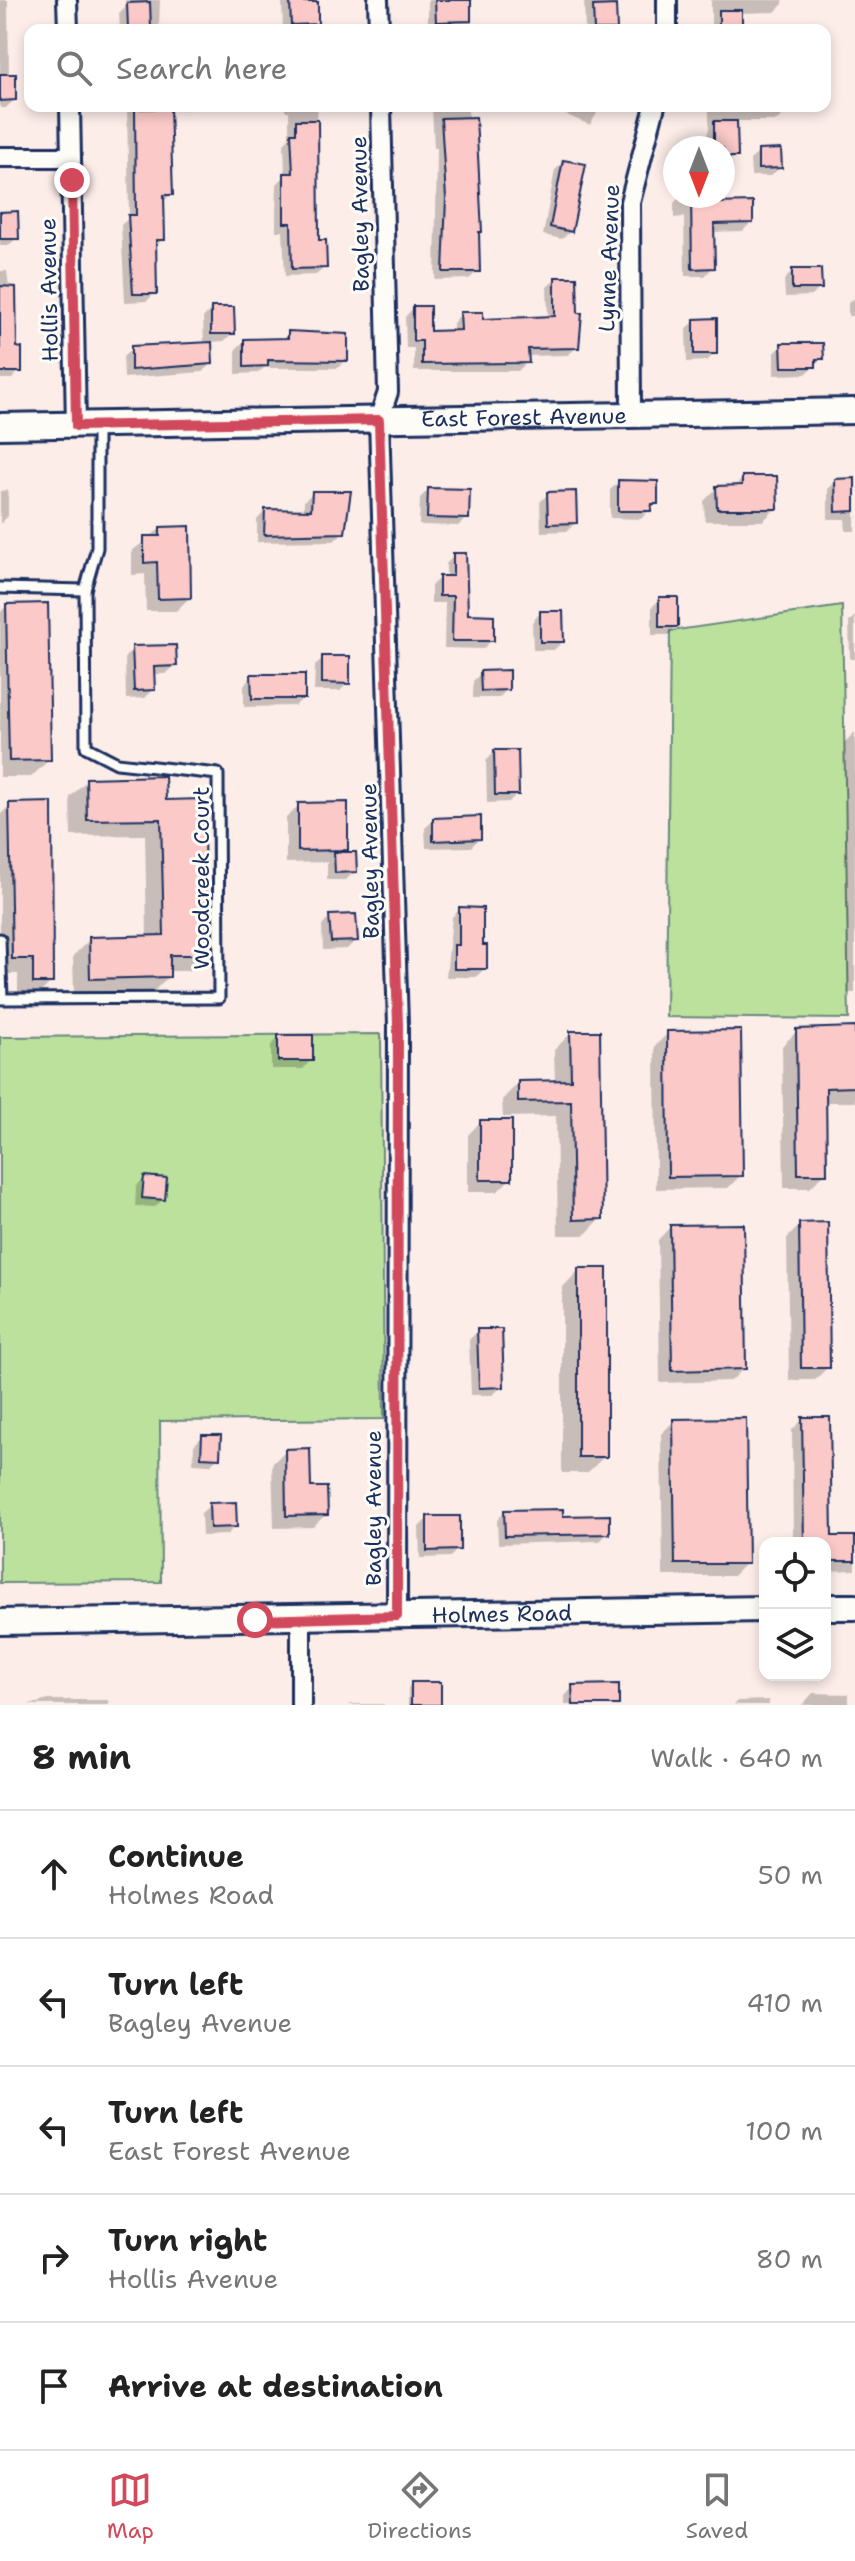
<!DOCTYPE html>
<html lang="en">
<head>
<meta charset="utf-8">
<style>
	:root { --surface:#fff; --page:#f6f6f6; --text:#222; --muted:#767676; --line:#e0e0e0; --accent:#d1495b }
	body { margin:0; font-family:"Shantell Sans",sans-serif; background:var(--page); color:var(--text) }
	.controls { position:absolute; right:24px; bottom:24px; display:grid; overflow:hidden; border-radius:16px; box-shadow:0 4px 12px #0003 }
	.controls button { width:72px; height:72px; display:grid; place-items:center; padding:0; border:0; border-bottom:2px solid var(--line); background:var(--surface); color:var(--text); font:40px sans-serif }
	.compass { position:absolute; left:663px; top:136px; width:72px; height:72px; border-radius:50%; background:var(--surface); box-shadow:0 4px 12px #0003; rotate:180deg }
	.stop { position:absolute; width:24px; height:24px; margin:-18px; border:6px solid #d1495b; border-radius:50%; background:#fff }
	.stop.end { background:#d1495b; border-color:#fff; box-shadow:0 2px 8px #0008 }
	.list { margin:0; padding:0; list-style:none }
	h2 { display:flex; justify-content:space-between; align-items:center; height:104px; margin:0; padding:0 32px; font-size:34px }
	h2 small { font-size:26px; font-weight:400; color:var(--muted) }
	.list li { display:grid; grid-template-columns:52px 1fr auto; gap:24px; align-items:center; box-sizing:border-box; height:128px; padding:0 32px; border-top:2px solid var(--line) }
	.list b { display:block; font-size:30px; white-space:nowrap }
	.list p { margin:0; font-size:26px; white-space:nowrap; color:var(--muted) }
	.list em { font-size:26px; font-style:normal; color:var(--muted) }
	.icon { flex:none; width:44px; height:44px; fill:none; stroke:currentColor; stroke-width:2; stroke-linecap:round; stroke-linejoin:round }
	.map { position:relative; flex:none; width:855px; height:1705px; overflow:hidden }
	.search { position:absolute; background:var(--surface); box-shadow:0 4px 12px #0003; left:24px; right:24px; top:24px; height:88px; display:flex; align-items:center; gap:20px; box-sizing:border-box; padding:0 28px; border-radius:16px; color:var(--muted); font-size:30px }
	.sheet { height:744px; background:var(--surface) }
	nav { display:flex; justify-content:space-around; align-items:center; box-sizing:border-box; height:112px; border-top:2px solid var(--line); background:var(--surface); font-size:22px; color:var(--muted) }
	nav a { display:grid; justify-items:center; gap:4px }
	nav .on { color:var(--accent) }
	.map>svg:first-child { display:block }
</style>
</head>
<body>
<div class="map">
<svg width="855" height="1705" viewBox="0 0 855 1705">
	<rect width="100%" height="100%" fill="#fcede9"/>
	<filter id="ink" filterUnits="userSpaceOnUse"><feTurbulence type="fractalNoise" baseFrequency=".0125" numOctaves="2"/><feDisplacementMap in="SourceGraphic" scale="16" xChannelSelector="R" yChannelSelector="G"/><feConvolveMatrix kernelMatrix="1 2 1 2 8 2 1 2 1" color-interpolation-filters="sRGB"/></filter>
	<g filter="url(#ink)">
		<g fill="#bbe19d" stroke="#6b887e" stroke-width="2">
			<path d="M 842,606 L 849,1019 L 666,1017 L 670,631 Z"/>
			<path d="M 381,1034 L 384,1419 L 160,1421 L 161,1582 L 0,1583 L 0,1037 Z"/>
		</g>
		<g fill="#0003">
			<path d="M 0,0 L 8,0 L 9,76 L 14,100 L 6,108 L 0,108 Z"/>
			<path d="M 125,0 L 160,0 L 159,27 L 120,30 L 119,13 L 125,8 Z"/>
			<path d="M 282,0 L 315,0 L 316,30 L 283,30 Z"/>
			<path d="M 428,0 L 471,0 L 472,30 L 428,30 Z"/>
			<path d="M 584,0 L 614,0 L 615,30 L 585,30 Z"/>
			<path d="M 711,0 L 783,0 L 783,4 L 775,12 L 740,13 L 740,30 L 711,30 Z"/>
			<path d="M 127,106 L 206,106 L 203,109 L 169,110 L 171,194 L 162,203 L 163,239 L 154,248 L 155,293 L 147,301 L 125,302 L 121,225 L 129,218 Z"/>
			<path d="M 285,106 L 318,106 L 315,143 L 317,242 L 325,267 L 316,275 L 285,276 L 283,231 L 276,231 L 276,211 L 277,184 L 285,176 L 284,143 L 289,138 L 289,111 L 285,111 Z"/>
			<path d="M 426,106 L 467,106 L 476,158 L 479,158 L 478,271 L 469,279 L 435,280 L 437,148 L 434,148 L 432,108 Z"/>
			<path d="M 568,106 L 601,106 L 590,125 L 564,114 Z"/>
			<path d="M 709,106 L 785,106 L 785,112 L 777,121 L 735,121 L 736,156 L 723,165 L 723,148 L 702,148 L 709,129 Z"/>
			<path d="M 759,152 L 780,167 L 771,176 L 751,176 L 750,160 Z"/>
			<path d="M 564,162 L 571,231 L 562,239 L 543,235 L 555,170 Z"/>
			<path d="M 680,196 L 712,196 L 713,205 L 751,222 L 743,231 L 712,232 L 713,267 L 705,276 L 685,276 L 684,217 L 674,218 L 674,203 Z"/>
			<path d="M 0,214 L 17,238 L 8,246 L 0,246 Z"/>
			<path d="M 0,271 L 7,271 L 20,371 L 12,379 L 0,379 Z"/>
			<path d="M 793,271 L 820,288 L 812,296 L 785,297 L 784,280 Z"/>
			<path d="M 556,279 L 577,347 L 568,355 L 527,356 L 527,362 L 518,371 L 414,371 L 414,348 L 406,348 L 405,317 L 413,308 L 428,333 L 453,332 L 453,323 L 461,314 L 481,321 L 548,318 L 547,287 Z"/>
			<path d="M 852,299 L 855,299 L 855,316 L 848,316 L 848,303 Z"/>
			<path d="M 211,309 L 233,333 L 224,341 L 210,342 L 211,363 L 203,372 L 124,378 L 123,357 L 132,348 L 204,345 L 203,318 Z"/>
			<path d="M 695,321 L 715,353 L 707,361 L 687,362 L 686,329 Z"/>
			<path d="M 289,333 L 346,360 L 338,368 L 264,368 L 258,373 L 236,374 L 236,349 L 244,341 L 282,340 Z"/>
			<path d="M 782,345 L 822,358 L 806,374 L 774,375 L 774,354 Z"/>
			<path d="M 743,478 L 776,508 L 763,521 L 705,521 L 704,501 L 717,488 L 733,488 Z"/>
			<path d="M 855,480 L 855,531 L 846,531 L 845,519 L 828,519 L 828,489 L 836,481 Z"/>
			<path d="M 619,482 L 656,503 L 641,519 L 610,518 L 610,490 Z"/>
			<path d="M 8,490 L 8,516 L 0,524 L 0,491 Z"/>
			<path d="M 428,490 L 467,518 L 458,526 L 419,525 L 420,498 Z"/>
			<path d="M 313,493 L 343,532 L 334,541 L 257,542 L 257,520 L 265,511 L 304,512 L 304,501 Z"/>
			<path d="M 548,494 L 575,523 L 567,531 L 541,532 L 540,502 Z"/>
			<path d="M 161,528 L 189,598 L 176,611 L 146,611 L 145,574 L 132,575 L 132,551 Z"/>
			<path d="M 454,555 L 466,616 L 492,640 L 483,649 L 444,648 L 445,603 L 431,603 L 431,586 L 439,578 L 446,578 L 446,564 Z"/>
			<path d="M 660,599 L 676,626 L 668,635 L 652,635 L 652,607 Z"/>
			<path d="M 6,606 L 49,760 L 31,777 L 0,777 L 0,613 Z"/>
			<path d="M 540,613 L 562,642 L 554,650 L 533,650 L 532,622 Z"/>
			<path d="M 855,616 L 855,659 L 850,659 L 849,622 Z"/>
			<path d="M 133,648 L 175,665 L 166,674 L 152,674 L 153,690 L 145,698 L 126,699 L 125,657 Z"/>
			<path d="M 323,658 L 348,683 L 340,691 L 314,691 L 315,666 Z"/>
			<path d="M 481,673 L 507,689 L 499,698 L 473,698 L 473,681 Z"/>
			<path d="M 252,676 L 303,698 L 295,706 L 244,707 L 244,685 Z"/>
			<path d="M 855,732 L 855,993 L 848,993 L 844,743 Z"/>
			<path d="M 495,752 L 517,794 L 509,802 L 487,803 L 486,761 Z"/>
			<path d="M 87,780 L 164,802 L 205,954 L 188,971 L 168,971 L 168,977 L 151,994 L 74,996 L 73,956 L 90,939 L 147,938 L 145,835 L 71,836 L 70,797 Z"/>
			<path d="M 10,805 L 51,982 L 34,999 L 18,998 L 18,974 L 0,974 L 0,815 Z"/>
			<path d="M 299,805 L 346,849 L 341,854 L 355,871 L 346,880 L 327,880 L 327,862 L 286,863 L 286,818 Z"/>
			<path d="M 434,820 L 479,839 L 471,847 L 426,848 L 425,828 Z"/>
			<path d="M 460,909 L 485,968 L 476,977 L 446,977 L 452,917 Z"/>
			<path d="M 330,917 L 356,940 L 347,949 L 323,950 L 322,926 Z"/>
			<path d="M 855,1028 L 855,1102 L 824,1102 L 825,1173 L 810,1188 L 784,1188 L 782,1046 L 797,1031 Z"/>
			<path d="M 571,1033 L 601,1218 L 585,1235 L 558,1235 L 556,1116 L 503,1117 L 502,1100 L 518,1083 L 555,1082 L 554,1050 Z"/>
			<path d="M 668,1033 L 741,1175 L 728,1188 L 656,1189 L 655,1046 Z"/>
			<path d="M 279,1037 L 311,1060 L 303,1069 L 271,1069 L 271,1045 Z"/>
			<path d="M 480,1122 L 510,1179 L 497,1192 L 468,1192 L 468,1135 Z"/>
			<path d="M 144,1178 L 163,1199 L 155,1207 L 135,1206 L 136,1187 Z"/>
			<path d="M 800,1225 L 828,1367 L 815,1380 L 789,1380 L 787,1238 Z"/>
			<path d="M 670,1227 L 744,1368 L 731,1381 L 660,1383 L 658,1240 Z"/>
			<path d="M 579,1270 L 605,1456 L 587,1473 L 562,1473 L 562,1288 Z"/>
			<path d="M 478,1331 L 502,1386 L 493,1395 L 471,1395 L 469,1340 Z"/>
			<path d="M 803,1419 L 830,1538 L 855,1538 L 855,1570 L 825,1571 L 825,1543 L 793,1543 L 792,1430 Z"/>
			<path d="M 674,1421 L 746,1563 L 733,1576 L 663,1576 L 661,1434 Z"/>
			<path d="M 202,1437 L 218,1457 L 210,1465 L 193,1464 L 194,1445 Z"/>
			<path d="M 285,1451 L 326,1514 L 313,1527 L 274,1528 L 272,1464 Z"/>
			<path d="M 210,1505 L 235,1526 L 227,1535 L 202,1536 L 201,1513 Z"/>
			<path d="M 505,1512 L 561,1518 L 608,1533 L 600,1541 L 498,1544 L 497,1520 Z"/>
			<path d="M 428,1518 L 458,1549 L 450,1557 L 420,1558 L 419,1527 Z"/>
			<path d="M 411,1684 L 438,1705 L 408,1705 L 408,1688 Z"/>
			<path d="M 573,1687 L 617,1705 L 565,1705 L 565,1696 Z"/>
			<path d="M 813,1693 L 849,1694 L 849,1705 L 802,1705 Z"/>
			<path d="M 49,1700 L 108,1700 L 109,1705 L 28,1705 Z"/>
			<path d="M 769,1700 L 769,1705 L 734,1705 L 738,1701 Z"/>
			<path d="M 351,1704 L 384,1704 L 384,1705 L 349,1705 Z"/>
		</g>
		<g fill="#fac9c8" stroke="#1b2f5e" stroke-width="2">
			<path d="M 435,0 L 471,0 L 471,21 L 436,22 Z"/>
			<path d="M 150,2 L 151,28 L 128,29 L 127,3 Z"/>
			<path d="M 290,2 L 318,2 L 318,24 L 291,25 Z"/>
			<path d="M 616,5 L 617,30 L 594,30 L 593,6 Z"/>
			<rect x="719" y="10" width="23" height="20"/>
			<path d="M 0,74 L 16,74 L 16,100 L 0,101 Z"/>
			<path d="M 170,108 L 173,195 L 164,195 L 165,240 L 156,240 L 157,294 L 133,294 L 128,215 L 136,215 L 135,109 Z"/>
			<path d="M 476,117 L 482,232 L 479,232 L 480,272 L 443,272 L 446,198 L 441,118 Z"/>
			<path d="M 296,120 L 318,120 L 319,240 L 326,240 L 327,268 L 292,269 L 291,223 L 284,223 L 284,173 L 293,173 L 291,133 L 296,133 Z"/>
			<path d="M 714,121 L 737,121 L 738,157 L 723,157 L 723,148 L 714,148 Z"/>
			<path d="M 781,149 L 782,168 L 758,169 L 758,150 Z"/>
			<path d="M 563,160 L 586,164 L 572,232 L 550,227 Z"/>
			<path d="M 691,196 L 714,196 L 715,203 L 753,202 L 753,223 L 714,224 L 715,268 L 692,269 Z"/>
			<path d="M 18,211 L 19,239 L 0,239 L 0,212 Z"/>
			<path d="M 792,269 L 821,269 L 822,289 L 792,289 Z"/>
			<path d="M 555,277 L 577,277 L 578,313 L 582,313 L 579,348 L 528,349 L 529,363 L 422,364 L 422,341 L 413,341 L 413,306 L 430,306 L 430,331 L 461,330 L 460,312 L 483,312 L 483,319 L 555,316 Z"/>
			<path d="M 0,286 L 16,287 L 17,347 L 22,348 L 22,372 L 0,372 Z"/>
			<path d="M 211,307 L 234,307 L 235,334 L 211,334 Z"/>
			<path d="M 717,318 L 717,354 L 694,354 L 694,319 Z"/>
			<path d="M 288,331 L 348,334 L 348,361 L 268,360 L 268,366 L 244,367 L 244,339 L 288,338 Z"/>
			<path d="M 212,342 L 213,364 L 131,370 L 131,346 Z"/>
			<path d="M 781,343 L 823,343 L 824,359 L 816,359 L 816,367 L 782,367 Z"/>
			<path d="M 742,476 L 777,476 L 778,509 L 717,509 L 716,486 L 742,485 Z"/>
			<path d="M 855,478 L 855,511 L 836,512 L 835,479 Z"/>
			<path d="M 618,480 L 658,481 L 658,504 L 652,504 L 651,511 L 618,511 Z"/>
			<path d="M 428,488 L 470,489 L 469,519 L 427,518 Z"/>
			<path d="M 312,491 L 351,491 L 345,533 L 264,535 L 265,509 L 311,510 Z"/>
			<path d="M 576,491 L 577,523 L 548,524 L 547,492 Z"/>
			<path d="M 190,526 L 191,598 L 158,599 L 157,562 L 144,563 L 144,536 L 160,536 L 160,527 Z"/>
			<path d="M 453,553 L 466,553 L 468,614 L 494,615 L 494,641 L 452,641 L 453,596 L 439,596 L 439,576 L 453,576 Z"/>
			<rect x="659" y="597" width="19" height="30"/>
			<path d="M 48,603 L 51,760 L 9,761 L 6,604 Z"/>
			<path d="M 540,611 L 563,611 L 564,642 L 540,642 Z"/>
			<path d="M 176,645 L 177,666 L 154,667 L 155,690 L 134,691 L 132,646 Z"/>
			<path d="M 322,656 L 350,656 L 350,684 L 322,683 Z"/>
			<path d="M 509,670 L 509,690 L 481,691 L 480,671 Z"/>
			<path d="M 251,674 L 305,674 L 305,699 L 252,699 Z"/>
			<path d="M 494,750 L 518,750 L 519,795 L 495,795 Z"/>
			<path d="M 165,776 L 166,800 L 203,799 L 207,955 L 170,955 L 170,977 L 90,979 L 89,937 L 164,935 L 161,819 L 87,820 L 86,778 Z"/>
			<path d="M 52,802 L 53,983 L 33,983 L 33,959 L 12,959 L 9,803 Z"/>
			<path d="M 348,802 L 348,850 L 298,851 L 298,803 Z"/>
			<path d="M 481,816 L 481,839 L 433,841 L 433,818 Z"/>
			<path d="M 334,852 L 356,852 L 357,872 L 335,873 Z"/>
			<path d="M 459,907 L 483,908 L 483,945 L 487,945 L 487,969 L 454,969 L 454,945 L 459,945 Z"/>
			<path d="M 356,914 L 358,941 L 331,942 L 329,915 Z"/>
			<path d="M 855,1027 L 855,1087 L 826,1088 L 827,1174 L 798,1174 L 796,1029 Z"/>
			<path d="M 741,1030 L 743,1176 L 668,1177 L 667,1031 Z"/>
			<path d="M 570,1031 L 600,1031 L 603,1219 L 573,1220 L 571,1101 L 518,1102 L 518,1081 L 571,1080 Z"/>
			<rect x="278" y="1035" width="35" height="26"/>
			<rect x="480" y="1120" width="32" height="60"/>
			<path d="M 144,1176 L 167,1178 L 165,1200 L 142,1198 Z"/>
			<path d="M 828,1222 L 830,1368 L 801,1368 L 799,1223 Z"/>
			<path d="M 744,1224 L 746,1369 L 672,1371 L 670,1225 Z"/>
			<rect x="578" y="1268" width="29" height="189"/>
			<path d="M 477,1329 L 502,1329 L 504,1387 L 479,1388 Z"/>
			<path d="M 802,1417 L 830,1417 L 832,1536 L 855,1536 L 855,1561 L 825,1561 L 825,1543 L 804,1543 Z"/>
			<path d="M 746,1418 L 748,1564 L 675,1564 L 673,1419 Z"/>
			<path d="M 202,1435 L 221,1435 L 220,1458 L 201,1457 Z"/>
			<path d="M 310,1448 L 311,1487 L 327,1487 L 328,1515 L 286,1516 L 285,1449 Z"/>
			<path d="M 236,1502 L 237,1527 L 210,1528 L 209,1503 Z"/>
			<path d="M 563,1509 L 563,1516 L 610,1515 L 610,1534 L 505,1536 L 504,1510 Z"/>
			<path d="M 427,1516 L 460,1516 L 460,1550 L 427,1551 Z"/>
			<rect x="411" y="1682" width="30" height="23"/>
			<path d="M 619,1684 L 619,1705 L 573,1705 L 572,1685 Z"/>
		</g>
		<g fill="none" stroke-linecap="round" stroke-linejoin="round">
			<defs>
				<g id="lane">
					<path d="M 0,588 L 85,590"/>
					<path d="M 0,939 L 2,999 L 219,998 L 218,774 L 117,763 L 86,747 L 85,590 L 97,548 L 97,426"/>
				</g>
				<g id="street">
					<path d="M 67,0 L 68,30"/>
					<path d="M 378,0 L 379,30"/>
					<path d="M 667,30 L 667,0"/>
					<path d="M 70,106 L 76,426"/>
					<path d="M 381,106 L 388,392 L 379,420 L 398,1025 L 397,1616"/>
					<path d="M 0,157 L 71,157"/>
					<path d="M 631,414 L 630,202 L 655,106"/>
					<path d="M 301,1705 L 301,1619"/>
				</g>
				<g id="secondary">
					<path id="s1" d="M 0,426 L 855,411"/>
					<path d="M 825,1607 L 855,1607"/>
					<path id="s2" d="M 0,1622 L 765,1609"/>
				</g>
			</defs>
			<use href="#lane" stroke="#1b2f5e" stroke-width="15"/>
			<use href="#street" stroke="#1b2f5e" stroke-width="24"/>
			<use href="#secondary" stroke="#1b2f5e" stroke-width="30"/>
			<use href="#lane" stroke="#fdfcf7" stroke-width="9"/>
			<use href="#street" stroke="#fdfcf7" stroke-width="18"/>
			<use href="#secondary" stroke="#fdfcf7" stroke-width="24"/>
		</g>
	</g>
	<g fill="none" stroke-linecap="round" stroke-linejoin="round" filter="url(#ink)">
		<path stroke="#d1495b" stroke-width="10" d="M 72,180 L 76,426 L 379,420 L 398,1025 L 397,1616 L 255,1620"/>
	</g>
	<g text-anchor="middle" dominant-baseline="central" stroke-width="6" stroke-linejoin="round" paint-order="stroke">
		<g font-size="22" fill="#1b2f5e" stroke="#fdfcf7">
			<text transform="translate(360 214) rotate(-91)">Bagley Avenue</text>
			<text transform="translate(609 258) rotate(-88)">Lynne Avenue</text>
			<text transform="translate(49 290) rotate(-91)">Hollis Avenue</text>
			<text stroke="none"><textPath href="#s1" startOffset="524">East Forest Avenue</textPath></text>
			<text transform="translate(370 861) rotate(-91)">Bagley Avenue</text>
			<text transform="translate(201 878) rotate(-90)">Woodcreek Court</text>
			<text transform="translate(373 1508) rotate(-90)">Bagley Avenue</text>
			<text stroke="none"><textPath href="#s2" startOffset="502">Holmes Road</textPath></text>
		</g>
	</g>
</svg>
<div class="controls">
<button><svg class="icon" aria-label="locate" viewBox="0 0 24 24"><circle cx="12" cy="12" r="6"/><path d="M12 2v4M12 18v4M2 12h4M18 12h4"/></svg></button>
<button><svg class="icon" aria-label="layers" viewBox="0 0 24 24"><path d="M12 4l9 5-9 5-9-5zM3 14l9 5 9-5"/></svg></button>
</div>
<svg class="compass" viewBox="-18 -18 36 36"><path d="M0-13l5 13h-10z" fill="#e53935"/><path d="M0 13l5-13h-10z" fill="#767676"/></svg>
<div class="stop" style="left:255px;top:1620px"></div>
<div class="stop end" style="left:72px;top:180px"></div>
<div class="search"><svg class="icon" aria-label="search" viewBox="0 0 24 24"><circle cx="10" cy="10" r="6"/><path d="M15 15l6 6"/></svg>Search here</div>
</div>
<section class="sheet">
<h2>8 min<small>Walk · 640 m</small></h2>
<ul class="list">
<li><svg class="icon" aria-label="ahead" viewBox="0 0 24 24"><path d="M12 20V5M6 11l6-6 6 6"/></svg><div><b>Continue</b><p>Holmes Road</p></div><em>50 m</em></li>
<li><svg class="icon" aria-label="left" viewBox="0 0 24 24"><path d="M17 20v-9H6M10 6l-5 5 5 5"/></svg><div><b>Turn left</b><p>Bagley Avenue</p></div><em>410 m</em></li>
<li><svg class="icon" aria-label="left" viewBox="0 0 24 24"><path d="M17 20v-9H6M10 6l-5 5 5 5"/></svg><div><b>Turn left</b><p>East Forest Avenue</p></div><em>100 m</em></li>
<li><svg class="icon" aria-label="right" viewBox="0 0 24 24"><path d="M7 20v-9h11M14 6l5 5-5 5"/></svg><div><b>Turn right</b><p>Hollis Avenue</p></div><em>80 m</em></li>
<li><svg class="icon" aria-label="arrive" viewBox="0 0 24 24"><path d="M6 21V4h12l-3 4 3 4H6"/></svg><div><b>Arrive at destination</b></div></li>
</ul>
</section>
<nav>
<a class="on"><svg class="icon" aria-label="map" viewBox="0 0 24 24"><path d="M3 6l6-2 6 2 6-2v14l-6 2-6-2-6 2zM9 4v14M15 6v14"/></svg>Map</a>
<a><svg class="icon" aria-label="directions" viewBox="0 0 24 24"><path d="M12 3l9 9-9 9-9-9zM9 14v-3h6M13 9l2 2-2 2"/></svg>Directions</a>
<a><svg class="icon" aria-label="saved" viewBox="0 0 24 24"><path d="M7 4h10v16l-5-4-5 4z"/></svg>Saved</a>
</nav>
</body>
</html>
